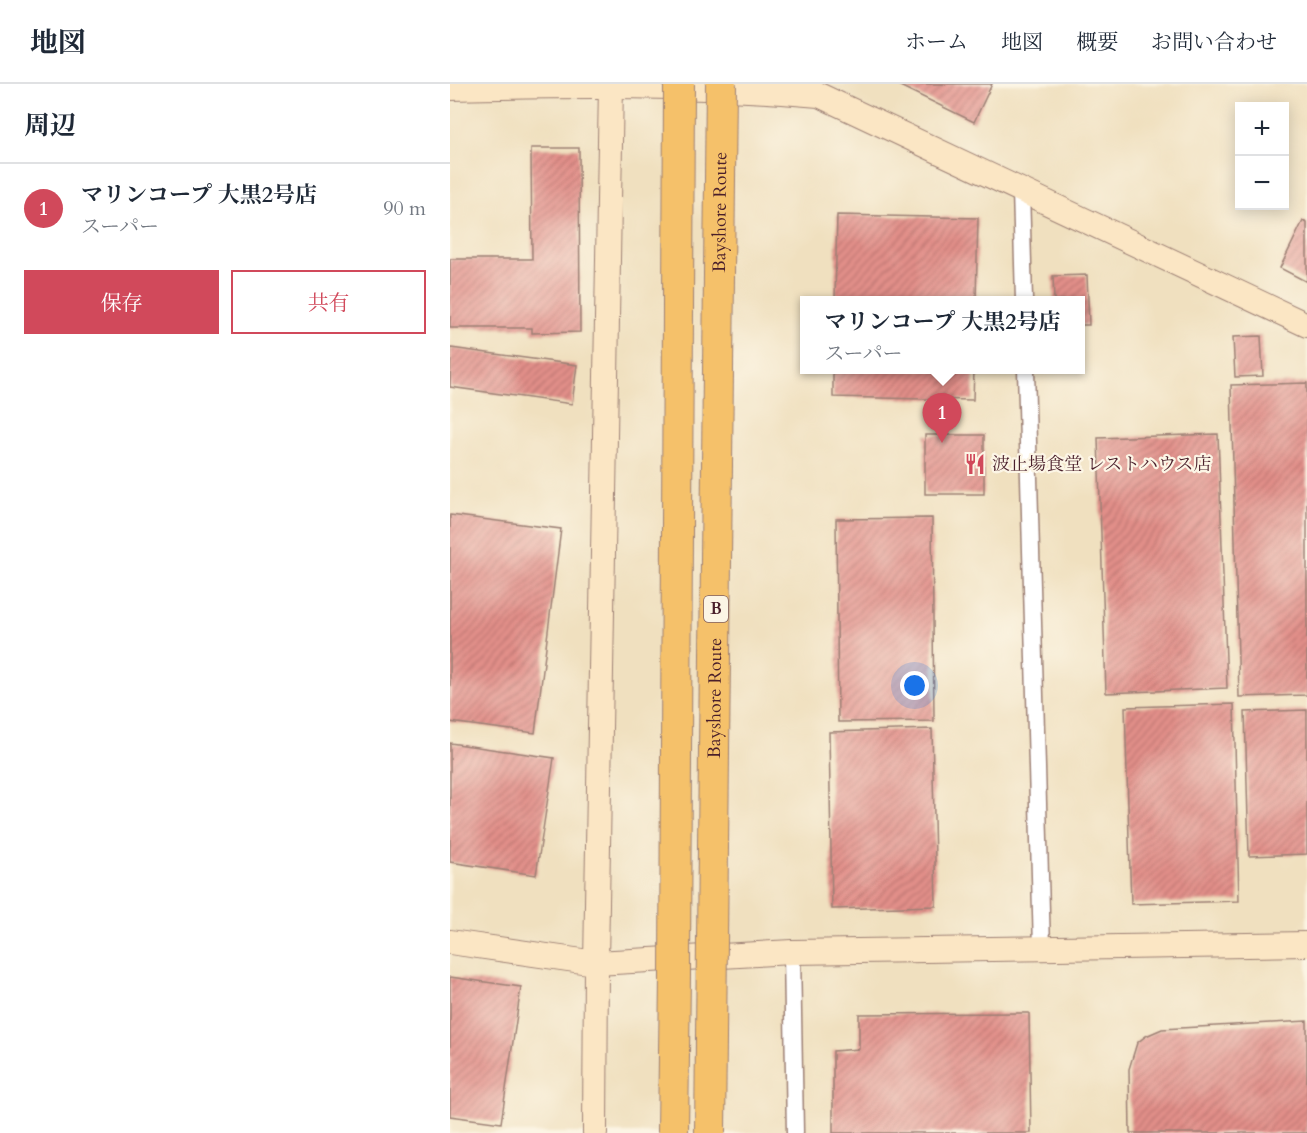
<!DOCTYPE html>
<html lang="ja">
<head>
<meta charset="utf-8">
<style>
	:root { --surface:#fff; --page:#f2f2f3; --text:#1f2937; --muted:#747a83; --line:#e0e1e3; --accent:#d1495b }
	body { margin:0; font-family:Cardo,"Noto Serif JP",serif; background:var(--page); color:var(--text) }
	.controls { position:absolute; right:18px; top:18px; display:grid; overflow:hidden; border-radius:0px; box-shadow:0 3px 15px #0003 }
	.controls button { width:54px; height:54px; display:grid; place-items:center; padding:0; border:0; border-bottom:2px solid var(--line); background:var(--surface); color:var(--text); font:30px sans-serif }
	.you { position:absolute; left:465px; top:602px; width:21px; height:21px; margin:-15px; border:4px solid #fff; border-radius:50%; background:#1a73e8; box-shadow:0 0 0 9px #1a73e833 }
	.badge { display:grid; place-items:center; width:39px; height:39px; border-radius:50%; background:var(--accent); color:#fff; font-size:20px; font-weight:700 }
	.pin { position:absolute; translate:-50% -50px; filter:drop-shadow(0 2px 3px #0008) }
	.pin::after { content:''; position:absolute; top:32px; width:21px; height:18px; background:inherit; clip-path:polygon(0 0,100% 0,50% 100%) }
	.popup { position:absolute; left:350px; top:212px; width:285px; height:78px; box-sizing:border-box; display:grid; place-content:center; border-radius:0px; background:var(--surface); filter:drop-shadow(0 2px 4px #0005); font-size:20px; white-space:nowrap; color:var(--muted) }
	.popup b { font-size:22px; color:var(--text) }
	.popup::after { content:''; position:absolute; left:50%; top:100%; margin-left:-12px; border:12px solid transparent; border-top-color:var(--surface) }
	.list { margin:0; padding:0; list-style:none }
	h2 { display:flex; justify-content:space-between; align-items:center; height:78px; margin:0; padding:0 24px; font-size:26px }
	h2 small { font-size:20px; font-weight:400; color:var(--muted) }
	.list li { display:grid; grid-template-columns:39px 1fr auto; gap:18px; align-items:center; box-sizing:border-box; height:90px; padding:0 24px; border-top:2px solid var(--line) }
	.list b { display:block; font-size:22px; white-space:nowrap }
	.list p { margin:0; font-size:20px; white-space:nowrap; color:var(--muted) }
	.list em { font-size:20px; font-style:normal; color:var(--muted) }
	.actions { display:flex; gap:12px; padding:18px 24px }
	.actions a { flex:1; padding:14px 0; border:2px solid var(--accent); border-radius:0px; text-align:center; font-size:21px; color:var(--accent) }
	.actions .main { background:var(--accent); color:#fff }
	.map { position:relative; flex:none; width:857px; height:1049px; overflow:hidden }
	header { display:flex; align-items:center; gap:36px; box-sizing:border-box; height:84px; padding:0 30px; background:var(--surface); border-bottom:2px solid var(--line) }
	header strong { font-size:28px }
	nav { display:flex; gap:33px; margin-inline-start:auto; font-size:21px }
	main { display:flex }
	aside { flex:1; background:var(--surface) }
	.map>svg:first-child { display:block }
</style>
</head>
<body>
<header>
<strong>地図</strong>
<nav><a>ホーム</a><a>地図</a><a>概要</a><a>お問い合わせ</a></nav>
</header>
<main>
<aside>
<h2>周辺<small></small></h2>
<ul class="list">
<li><span class="badge">1</span><div><b>マリンコープ 大黒2号店</b><p>スーパー</p></div><em>90 m</em></li>
</ul>
<div class="actions"><a class="main">保存</a><a>共有</a></div>
</aside>
<div class="map">
<svg width="857" height="1049" viewBox="0 0 857 1049">
	<defs>
		<pattern id="building-hatch" width="6" height="6" patternUnits="userSpaceOnUse" patternTransform="scale(1.5)"><rect width="6" height="6" fill="#e28f89"/><path d="M-1 1l2-2M0 6l6-6M5 7l2-2" fill="none" stroke="#b97470"/></pattern>
	</defs>
	<rect width="100%" height="100%" fill="#fcf5e5"/>
	<filter id="ink" filterUnits="userSpaceOnUse"><feTurbulence type="fractalNoise" baseFrequency=".0167" numOctaves="2"/><feDisplacementMap in="SourceGraphic" scale="12" xChannelSelector="R" yChannelSelector="G"/><feConvolveMatrix kernelMatrix="1 2 1 2 8 2 1 2 1" color-interpolation-filters="sRGB"/></filter>
	<filter id="wash" filterUnits="userSpaceOnUse"><feTurbulence type="fractalNoise" baseFrequency=".008" numOctaves="4" result="noise"/><feDisplacementMap in="SourceGraphic" scale="24" xChannelSelector="R" yChannelSelector="G"/><feGaussianBlur stdDeviation="1.35" result="paint"/><feColorMatrix in="noise" values="0 0 0 0 0 0 0 0 0 0 0 0 0 0 0 0 0 1.4 0 .05"/><feComposite in="paint" operator="in"/></filter>
	<g filter="url(#wash)">
		<rect width="100%" height="100%" fill="#f0e0bf"/>
		<g id="blocks">
			<g fill="url(#building-hatch)">
				<path d="M 446,0 L 542,0 L 524,38 Z"/>
				<path d="M 81,64 L 129,64 L 130,248 L 82,249 L 82,244 L 0,244 L 0,175 L 82,175 Z"/>
				<path d="M 387,131 L 528,134 L 526,216 L 385,216 Z"/>
				<path d="M 853,137 L 857,139 L 857,198 L 830,184 Z"/>
				<path d="M 637,191 L 639,241 L 630,241 L 630,216 L 604,216 L 603,192 Z"/>
				<path d="M 811,252 L 813,292 L 785,293 L 783,253 Z"/>
				<path d="M 1,264 L 127,281 L 122,320 L 0,303 Z"/>
				<path d="M 383,286 L 524,286 L 523,316 L 383,313 Z"/>
				<path d="M 857,299 L 857,611 L 789,613 L 781,301 Z"/>
				<path d="M 768,350 L 777,604 L 656,609 L 648,354 Z"/>
				<rect x="475" y="351" width="59" height="59"/>
				<path d="M 0,431 L 111,445 L 85,649 L 0,638 Z"/>
				<path d="M 482,434 L 484,637 L 388,638 L 386,435 Z"/>
				<path d="M 784,620 L 789,817 L 681,820 L 675,623 Z"/>
				<path d="M 857,626 L 857,770 L 799,772 L 795,628 Z"/>
				<path d="M 482,645 L 486,822 L 382,825 L 379,648 Z"/>
				<path d="M 0,659 L 104,674 L 86,791 L 0,778 Z"/>
				<path d="M 0,893 L 71,903 L 51,1039 L 0,1032 Z"/>
				<path d="M 579,929 L 581,1049 L 383,1049 L 383,967 L 409,965 L 409,930 Z"/>
				<path d="M 857,937 L 857,1049 L 680,1049 L 679,985 L 687,959 L 696,952 L 712,945 Z"/>
			</g>
		</g>
	</g>
	<g filter="url(#ink)">
		<use href="#blocks" fill-opacity="0" stroke="#9d8075" stroke-width="1.5"/>
		<g fill="none" stroke-linecap="round" stroke-linejoin="round">
			<defs>
				<g id="street">
					<path d="M 571,106 L 574,216"/>
					<path d="M 576,286 L 592,864"/>
					<path d="M 342,868 L 345,1049"/>
				</g>
				<g id="secondary">
					<path d="M 0,4 C 123,1 246,0 369,11 L 857,241"/>
					<path d="M 0,858 L 146,879 L 342,868 L 857,860"/>
					<path d="M 145,1049 L 146,879 L 161,0"/>
				</g>
			</defs>
			<use href="#street" stroke="#9d8075" stroke-width="19"/>
			<use href="#secondary" stroke="#9d8075" stroke-width="26"/>
			<use href="#street" stroke="#fff" stroke-width="16"/>
			<use href="#secondary" stroke="#fbe6c4" stroke-width="24"/>
			<defs>
				<g id="highway-bridge">
					<path d="M 223,1049 L 225,891 L 229,0"/>
					<path id="s1" d="M 260,1049 L 271,0"/>
				</g>
			</defs>
			<use href="#highway-bridge" stroke="#9d8075" stroke-width="32" stroke-linecap="butt"/>
			<use href="#highway-bridge" stroke="#f5c16b" stroke-width="30"/>
		</g>
	</g>
	<defs>
		<symbol id="restaurant-bare" viewBox="-9 -9 18 18"><path d="M-5-6h1v4h1v-4h1v4h1v-4h1v5L-1.5 .5V6h-2V.5L-5-1ZM5-6V6H3V1.5H1.5Q1.5-4 5-6Z" fill="#d1495b" stroke="#fcf5e5" stroke-width="2.5" paint-order="stroke"/></symbol>
	</defs>
	<g fill-rule="evenodd">
		<use href="#restaurant-bare" x="510" y="365" width="30" height="30"/>
	</g>
	<g text-anchor="middle" dominant-baseline="central" stroke-width="4.5" stroke-linejoin="round" paint-order="stroke">
		<rect fill="#fcf5e5" stroke="#7f5f63" stroke-width="1.5" x="254" y="512" width="24" height="26" rx="4.5"/>
		<g font-size="16" font-weight="bold" fill="#4a1f2b">
			<text x="266" y="525">B</text>
		</g>
		<g font-size="18" fill="#4a1f2b" stroke="#fcf5e5">
			<text stroke="none"><textPath href="#s1" startOffset="921">Bayshore Route</textPath></text>
			<text stroke="none"><textPath href="#s1" startOffset="435">Bayshore Route</textPath></text>
		</g>
		<g font-size="18" fill="#4a1f2b" stroke="#fcf5e5" text-anchor="start">
			<text x="542" y="380">波止場食堂 レストハウス店</text>
		</g>
	</g>
</svg>
<div class="controls">
<button>+</button>
<button>−</button>
</div>
<div class="you"></div>
<div class="pin badge" style="left:492px;top:359px">1</div>
<div class="popup"><b>マリンコープ 大黒2号店</b>スーパー</div>
</div>
</main>
</body>
</html>
